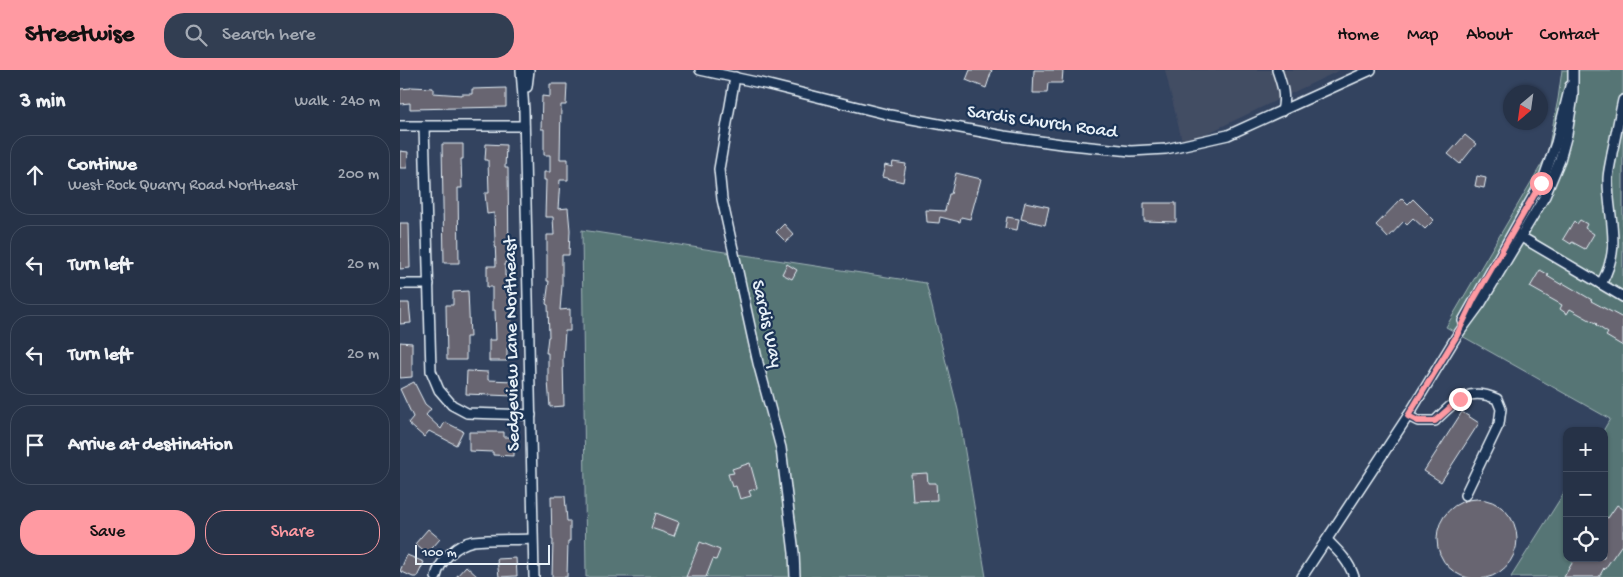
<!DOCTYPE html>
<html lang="en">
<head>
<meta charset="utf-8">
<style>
	:root { --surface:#263247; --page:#323e52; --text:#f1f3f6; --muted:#a4aab4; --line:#424d60; --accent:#ff9aa2 }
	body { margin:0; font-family:"Gochi Hand",sans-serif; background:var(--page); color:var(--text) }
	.controls { position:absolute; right:15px; bottom:15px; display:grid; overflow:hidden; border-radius:10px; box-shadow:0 1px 4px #0004 }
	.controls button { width:45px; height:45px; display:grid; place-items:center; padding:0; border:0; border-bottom:1px solid var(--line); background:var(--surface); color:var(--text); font:25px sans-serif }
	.compass { position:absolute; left:1103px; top:15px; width:45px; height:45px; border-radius:50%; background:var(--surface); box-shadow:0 1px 4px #0004; rotate:209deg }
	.scale { position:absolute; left:15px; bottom:12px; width:135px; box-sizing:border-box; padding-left:5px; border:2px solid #e8f1f8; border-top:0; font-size:14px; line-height:18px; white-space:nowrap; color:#e8f1f8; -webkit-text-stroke:4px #1d3557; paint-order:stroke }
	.stop { position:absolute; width:15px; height:15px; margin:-11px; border:4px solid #ff9aa2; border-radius:50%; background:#fff }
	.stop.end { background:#ff9aa2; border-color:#fff; box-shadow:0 1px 5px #0008 }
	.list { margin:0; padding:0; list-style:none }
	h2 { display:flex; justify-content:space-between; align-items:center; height:65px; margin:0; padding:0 20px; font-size:21px }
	h2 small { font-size:16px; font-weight:400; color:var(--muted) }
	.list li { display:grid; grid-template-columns:32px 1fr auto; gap:15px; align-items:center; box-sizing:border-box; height:80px; margin:0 10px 10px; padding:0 10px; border:1px solid var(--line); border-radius:20px }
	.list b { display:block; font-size:19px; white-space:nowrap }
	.list p { margin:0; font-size:16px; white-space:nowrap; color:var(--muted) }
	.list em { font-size:16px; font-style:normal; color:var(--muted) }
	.actions { display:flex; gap:10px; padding:15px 20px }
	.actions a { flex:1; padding:11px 0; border:1px solid var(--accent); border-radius:20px; text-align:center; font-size:18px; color:var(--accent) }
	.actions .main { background:var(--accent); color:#111 }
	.icon { flex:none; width:28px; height:28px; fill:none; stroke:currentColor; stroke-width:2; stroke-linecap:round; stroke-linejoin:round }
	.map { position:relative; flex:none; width:1223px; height:507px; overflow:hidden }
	header { display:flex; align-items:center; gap:30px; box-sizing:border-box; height:70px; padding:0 25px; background:var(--accent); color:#111 }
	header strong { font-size:24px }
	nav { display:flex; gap:28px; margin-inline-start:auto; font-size:18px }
	.search { width:350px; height:45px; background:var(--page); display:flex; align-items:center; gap:12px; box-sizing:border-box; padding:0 18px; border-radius:20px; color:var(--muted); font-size:19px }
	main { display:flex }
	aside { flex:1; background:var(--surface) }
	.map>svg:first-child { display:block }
</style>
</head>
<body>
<header>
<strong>Streetwise</strong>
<div class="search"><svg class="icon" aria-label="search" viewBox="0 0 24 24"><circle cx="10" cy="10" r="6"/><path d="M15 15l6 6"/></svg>Search here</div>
<nav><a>Home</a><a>Map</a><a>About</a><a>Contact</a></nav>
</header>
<main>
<aside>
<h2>3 min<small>Walk · 240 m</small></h2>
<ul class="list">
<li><svg class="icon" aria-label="ahead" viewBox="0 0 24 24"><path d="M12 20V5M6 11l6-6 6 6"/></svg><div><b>Continue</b><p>West Rock Quarry Road Northeast</p></div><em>200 m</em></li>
<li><svg class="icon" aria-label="left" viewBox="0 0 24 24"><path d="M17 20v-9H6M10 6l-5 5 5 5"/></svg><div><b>Turn left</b></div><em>20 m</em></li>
<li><svg class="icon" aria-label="left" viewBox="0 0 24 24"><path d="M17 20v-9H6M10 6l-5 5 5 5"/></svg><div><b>Turn left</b></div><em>20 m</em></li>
<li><svg class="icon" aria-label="arrive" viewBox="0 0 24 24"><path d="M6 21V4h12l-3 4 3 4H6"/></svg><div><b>Arrive at destination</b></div></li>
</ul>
<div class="actions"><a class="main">Save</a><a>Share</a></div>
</aside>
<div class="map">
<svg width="1223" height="507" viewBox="0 0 1223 507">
	<rect width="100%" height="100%" fill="#33435f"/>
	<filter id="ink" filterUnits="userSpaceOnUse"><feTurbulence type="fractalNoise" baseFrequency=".02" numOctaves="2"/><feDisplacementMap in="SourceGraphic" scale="10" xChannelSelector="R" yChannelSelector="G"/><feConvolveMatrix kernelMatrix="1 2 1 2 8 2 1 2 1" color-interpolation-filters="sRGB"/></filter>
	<g filter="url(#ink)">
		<path fill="#434d64" d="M 765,0 L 940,0 L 783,75 Z"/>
		<g fill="#567574" stroke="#9fb3b6">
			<path d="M 1162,0 L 1223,0 L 1223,507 L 1111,507 L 1167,418 L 1167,488 L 1204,488 L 1204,361 L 1203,361 L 1210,349 L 1046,257 L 1147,85 L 1158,29 Z"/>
			<path d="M 182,160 L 526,213 L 558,340 L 586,507 L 186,507 Z"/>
		</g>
		<g fill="#676571" stroke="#e8f1f8">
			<path d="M 570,0 L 592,0 L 586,18 L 566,10 Z"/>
			<path d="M 634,0 L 663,0 L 662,13 L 648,13 L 647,23 L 633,23 Z"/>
			<path d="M 150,14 L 167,14 L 166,35 L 161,35 L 160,89 L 168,89 L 168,110 L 160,110 L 158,139 L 168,138 L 170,160 L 169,185 L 162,185 L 162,216 L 160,240 L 170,239 L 170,261 L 165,261 L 163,290 L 164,336 L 150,337 L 148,311 L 148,283 L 146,283 L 148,267 L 149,267 L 148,235 L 146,234 L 149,211 L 147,211 L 147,165 L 154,165 L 153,147 L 145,147 L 146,110 L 144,110 L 144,102 L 150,102 L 150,85 L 144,85 L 144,59 L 141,59 L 142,26 L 150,27 Z"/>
			<path d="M 11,17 L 33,18 L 33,23 L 62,25 L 62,24 L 72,24 L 72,19 L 106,18 L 106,37 L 10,39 L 10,33 L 0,34 L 0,19 L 11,18 Z"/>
			<path d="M 1065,65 L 1076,74 L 1060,94 L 1048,84 Z"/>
			<path d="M 42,74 L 63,74 L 63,89 L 61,89 L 62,118 L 58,118 L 59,193 L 44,193 Z"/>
			<path d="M 86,74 L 106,75 L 105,98 L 108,98 L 109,192 L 105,192 L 105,206 L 111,206 L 112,278 L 107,278 L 107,291 L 89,291 L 89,270 L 96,270 L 95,240 L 92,240 L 92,217 L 87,217 L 87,196 L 96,196 L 94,143 L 87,144 L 85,123 L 89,123 L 88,90 L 85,90 Z"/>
			<path d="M 0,81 L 8,82 L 7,98 L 0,98 Z"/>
			<path d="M 493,92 L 506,94 L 503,112 L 482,107 L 485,95 L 492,97 Z"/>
			<path d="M 556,103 L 581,109 L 570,149 L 561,147 L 560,152 L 540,147 L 539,153 L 527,152 L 526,140 L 545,141 L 549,124 L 551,124 Z"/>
			<path d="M 1077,106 L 1086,108 L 1084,118 L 1075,116 Z"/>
			<path d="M 1002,128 L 1008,134 L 1013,129 L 1034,150 L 1025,159 L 1013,148 L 1007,154 L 1004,151 L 988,168 L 976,155 Z"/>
			<path d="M 625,132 L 649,137 L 645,155 L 621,149 Z"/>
			<path d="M 744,133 L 776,133 L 776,152 L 744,151 Z"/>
			<path d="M 607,147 L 619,149 L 617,160 L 605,158 Z"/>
			<path d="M 1180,150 L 1187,154 L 1185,158 L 1194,164 L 1185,179 L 1172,172 L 1171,174 L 1163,169 L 1174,151 L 1177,154 Z"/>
			<path d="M 0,153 L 9,153 L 10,198 L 0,199 Z"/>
			<path d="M 384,154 L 394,165 L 386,172 L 376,162 Z"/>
			<path d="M 387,194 L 397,200 L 392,209 L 382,204 Z"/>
			<path d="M 1140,200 L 1149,205 L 1147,206 L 1162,215 L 1163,213 L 1192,230 L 1191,231 L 1223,248 L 1223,276 L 1206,266 L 1208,263 L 1196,255 L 1197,254 L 1170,239 L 1167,244 L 1160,239 L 1162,235 L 1130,217 Z"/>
			<path d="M 68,221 L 70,267 L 66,267 L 66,290 L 47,290 L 46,235 L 53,235 L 53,222 Z"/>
			<path d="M 0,233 L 9,233 L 11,253 L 0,254 Z"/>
			<path d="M 0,272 L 12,273 L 12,307 L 0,308 Z"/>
			<path d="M 67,301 L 88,302 L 88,310 L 114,311 L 113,326 L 66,324 Z"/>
			<path d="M 14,312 L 25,334 L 31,339 L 26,345 L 41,359 L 45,352 L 63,361 L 56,375 L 29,361 L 24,367 L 8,353 L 13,347 L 0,319 Z"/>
			<path d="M 1062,342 L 1079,353 L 1041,412 L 1024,401 Z"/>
			<path d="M 69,362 L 104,362 L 104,367 L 114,367 L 114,386 L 93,385 L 93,382 L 69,381 Z"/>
			<path d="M 350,393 L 357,418 L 349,421 L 351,426 L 340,429 L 336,416 L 332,417 L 328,404 L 334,403 L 332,399 Z"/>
			<path d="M 527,403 L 528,413 L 536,413 L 537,430 L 513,431 L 511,404 Z"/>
			<path d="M 151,426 L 165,426 L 167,451 L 170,451 L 170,471 L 168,471 L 167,507 L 152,507 L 153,470 L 152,470 Z"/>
			<circle cx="1077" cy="469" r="40"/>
			<path d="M 1217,435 L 1223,439 L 1223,473 L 1204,500 L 1204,498 L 1199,507 L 1164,507 L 1175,488 L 1204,488 L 1204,446 L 1208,448 Z"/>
			<path d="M 256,443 L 279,452 L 274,466 L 251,458 Z"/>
			<path d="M 28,459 L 40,469 L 27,484 L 15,474 Z"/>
			<path d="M 300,472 L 320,480 L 316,490 L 313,489 L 306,507 L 286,507 Z"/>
			<path d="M 7,485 L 24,492 L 17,507 L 13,507 L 0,501 Z"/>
			<path d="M 116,488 L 117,506 L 99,507 L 97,489 Z"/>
			<path d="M 66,496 L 78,507 L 56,507 Z"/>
		</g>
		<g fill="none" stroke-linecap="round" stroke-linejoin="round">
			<defs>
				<g id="minor">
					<path d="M 121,0 L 124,40 L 134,507"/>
					<path d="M 300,0 L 365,14 L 490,45 L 604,66 L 661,74 L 731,81 L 766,79 L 828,65 L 971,0"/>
					<path d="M 877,0 C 882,15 886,25 882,41"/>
					<path d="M 335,7 L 319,99 L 322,129 L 358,293 L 381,378 L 394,483 L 395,507"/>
					<path d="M 127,17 L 129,0"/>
					<path d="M 0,56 L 124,56"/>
					<path d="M 24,56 L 31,301 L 39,320 L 52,335 L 67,343 L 131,345"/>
					<path d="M 1118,165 L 1223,227"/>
					<path d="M 0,214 L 29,214"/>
					<path d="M 1201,214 C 1223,175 1208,150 1208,110 C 1208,101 1211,92 1212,83 C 1216,65 1219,48 1223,30"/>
					<path d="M 1063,251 L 1144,107 L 1156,73 L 1170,16"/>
					<path d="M 1008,346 L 1018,351 L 1035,351 C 1055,331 1068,316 1097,329 L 1101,339 L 1099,354 L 1065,425"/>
					<path d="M 927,470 C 938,481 949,491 954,507"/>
					<path d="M 36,507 C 39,491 57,474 73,471 C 93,469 113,470 132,469"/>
					<path d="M 902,507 L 1008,346 L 1056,267 L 1081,233 L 1145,126 L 1160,90 L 1167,64 L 1173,26 L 1173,0"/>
				</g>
			</defs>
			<use href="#minor" stroke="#e8f1f8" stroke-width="12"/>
			<use href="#minor" stroke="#1d3557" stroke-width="9"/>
		</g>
	</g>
	<g fill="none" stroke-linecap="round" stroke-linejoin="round" filter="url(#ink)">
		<path stroke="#ff9aa2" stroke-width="6" d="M 1060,329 L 1035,351 L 1018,351 L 1008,346 L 1056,267 L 1074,229 L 1141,113"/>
	</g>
	<g text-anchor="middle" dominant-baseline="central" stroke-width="4.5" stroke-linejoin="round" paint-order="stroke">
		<g font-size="19" fill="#e8f1f8" stroke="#1d3557">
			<text transform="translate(642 53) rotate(8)">Sardis Church Road</text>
			<text transform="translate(366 254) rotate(77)">Sardis Way</text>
			<text transform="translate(113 274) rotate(-91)">Sedgeview Lane Northeast</text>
		</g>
	</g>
</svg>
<div class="controls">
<button>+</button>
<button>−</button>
<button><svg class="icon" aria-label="locate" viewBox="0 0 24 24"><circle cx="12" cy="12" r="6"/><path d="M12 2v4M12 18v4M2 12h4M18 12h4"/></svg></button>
</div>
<svg class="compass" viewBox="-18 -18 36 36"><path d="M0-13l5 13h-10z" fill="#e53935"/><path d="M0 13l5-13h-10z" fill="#a4aab4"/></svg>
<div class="scale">100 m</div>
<div class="stop" style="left:1141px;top:113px"></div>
<div class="stop end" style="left:1060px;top:329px"></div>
</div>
</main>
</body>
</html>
